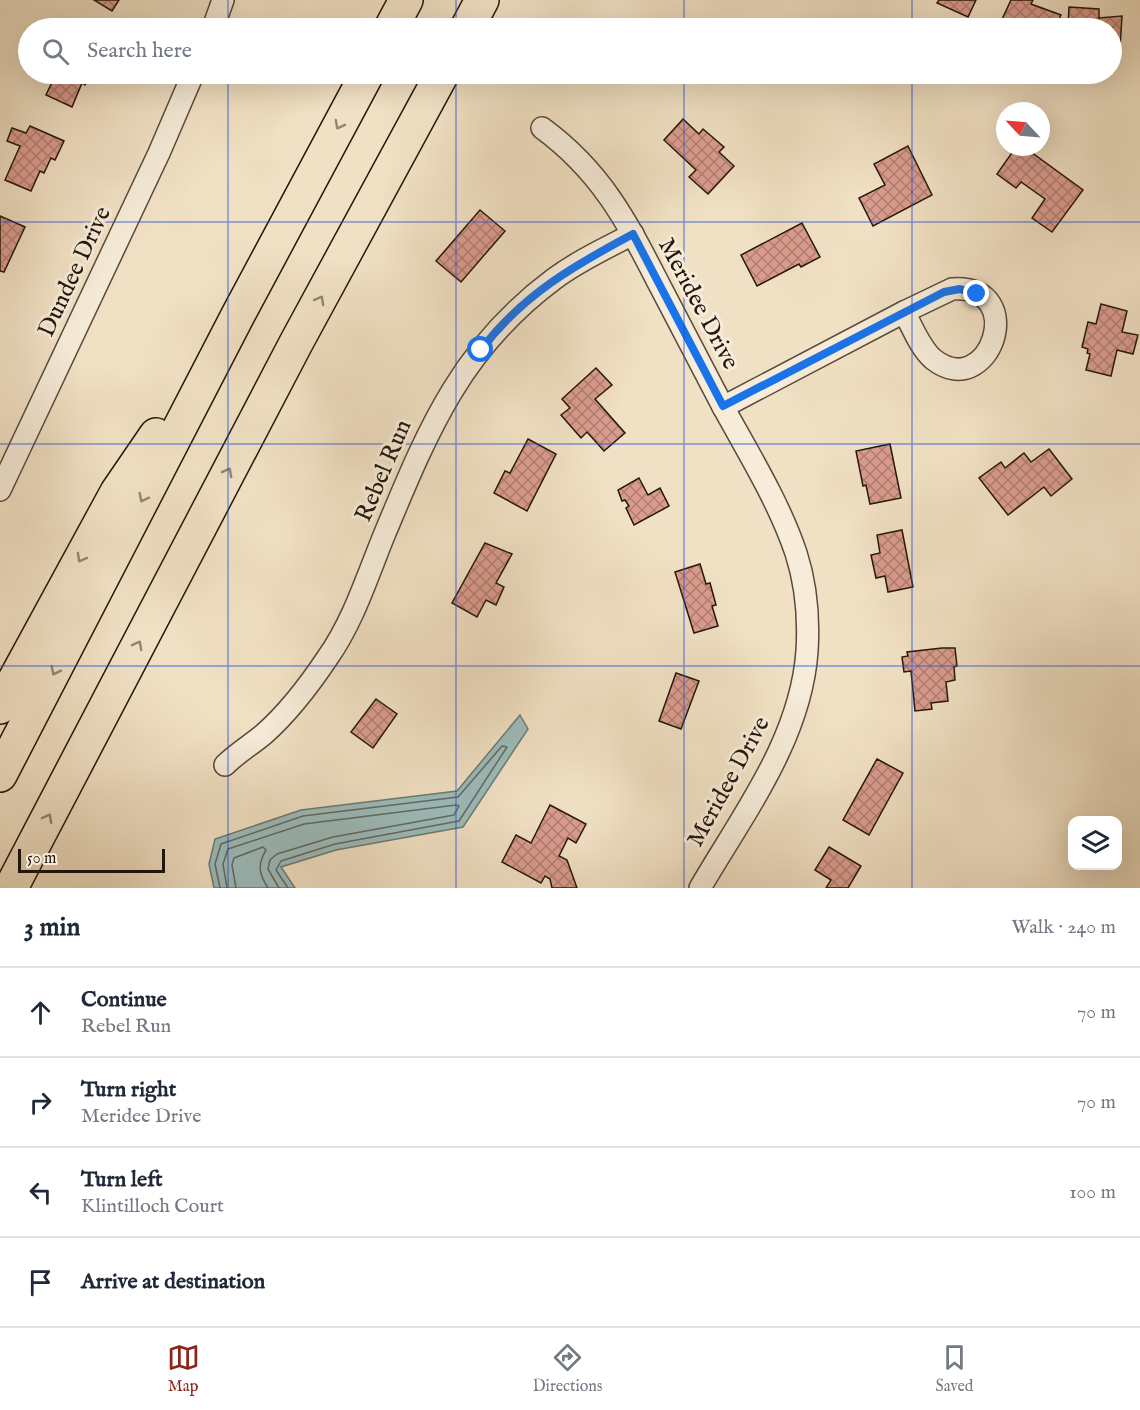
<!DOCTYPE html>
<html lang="en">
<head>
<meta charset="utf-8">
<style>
	:root { --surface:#fff; --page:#f6f6f7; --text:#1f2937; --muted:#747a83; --line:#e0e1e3; --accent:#8f2418 }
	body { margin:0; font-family:"IM FELL English",serif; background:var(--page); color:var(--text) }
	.controls { position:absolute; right:18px; bottom:18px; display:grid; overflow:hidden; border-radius:12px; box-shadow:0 6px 24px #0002 }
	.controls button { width:54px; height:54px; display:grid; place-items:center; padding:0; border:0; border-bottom:2px solid var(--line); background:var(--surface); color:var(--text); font:30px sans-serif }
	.compass { position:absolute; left:996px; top:102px; width:54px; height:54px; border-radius:50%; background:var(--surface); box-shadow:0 6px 24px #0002; rotate:296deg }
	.scale { position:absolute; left:18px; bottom:15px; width:147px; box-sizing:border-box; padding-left:6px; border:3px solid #25160c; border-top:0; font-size:16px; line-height:21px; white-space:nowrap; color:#25160c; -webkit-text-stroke:4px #f6ecd9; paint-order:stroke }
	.stop { position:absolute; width:18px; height:18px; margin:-14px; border:4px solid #1a73e8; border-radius:50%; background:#fff }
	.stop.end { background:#1a73e8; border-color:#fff; box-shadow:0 2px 6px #0008 }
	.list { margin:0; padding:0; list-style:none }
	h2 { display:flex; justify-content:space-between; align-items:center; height:78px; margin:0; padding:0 24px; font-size:26px }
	h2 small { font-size:20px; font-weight:400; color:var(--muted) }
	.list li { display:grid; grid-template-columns:39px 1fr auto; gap:18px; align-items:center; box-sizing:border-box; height:90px; padding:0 24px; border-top:2px solid var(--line) }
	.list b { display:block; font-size:22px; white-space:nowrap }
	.list p { margin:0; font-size:20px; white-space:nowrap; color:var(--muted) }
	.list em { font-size:20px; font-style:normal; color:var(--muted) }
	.icon { flex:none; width:33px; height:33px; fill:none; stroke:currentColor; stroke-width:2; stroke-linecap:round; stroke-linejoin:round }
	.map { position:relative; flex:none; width:1140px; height:888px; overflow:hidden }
	.search { position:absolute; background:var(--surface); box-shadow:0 6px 24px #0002; left:18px; right:18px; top:18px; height:66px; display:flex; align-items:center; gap:15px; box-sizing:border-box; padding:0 21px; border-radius:33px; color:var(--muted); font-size:22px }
	.sheet { height:438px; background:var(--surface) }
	nav { display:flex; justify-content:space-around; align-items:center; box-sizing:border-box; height:84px; border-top:2px solid var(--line); background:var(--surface); font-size:16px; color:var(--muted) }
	nav a { display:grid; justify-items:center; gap:3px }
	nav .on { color:var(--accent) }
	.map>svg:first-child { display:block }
</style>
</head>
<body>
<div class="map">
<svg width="1140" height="888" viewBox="0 0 1140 888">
	<defs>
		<pattern id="building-cross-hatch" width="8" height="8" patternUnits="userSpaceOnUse" patternTransform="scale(1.5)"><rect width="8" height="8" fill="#da9c8e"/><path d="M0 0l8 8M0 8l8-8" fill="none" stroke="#b17e72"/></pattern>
	</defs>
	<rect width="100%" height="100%" fill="#f1e1c4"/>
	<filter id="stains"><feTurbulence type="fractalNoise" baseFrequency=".00333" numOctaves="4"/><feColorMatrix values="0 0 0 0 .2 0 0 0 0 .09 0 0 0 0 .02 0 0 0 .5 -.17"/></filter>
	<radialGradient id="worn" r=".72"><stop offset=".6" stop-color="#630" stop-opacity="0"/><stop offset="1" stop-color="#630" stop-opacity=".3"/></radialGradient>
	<path fill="#9cbcbb" stroke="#6c7a75" stroke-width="1.5" d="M 520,715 L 528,729 L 463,827 L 336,850 L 281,867 L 295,888 L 214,888 L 209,864 L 215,839 L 301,810 L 457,791 Z"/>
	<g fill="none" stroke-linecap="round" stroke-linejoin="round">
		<g stroke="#606964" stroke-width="1.5">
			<path d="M 220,888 L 215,864 L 221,844 L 303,816 L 458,797 L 502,746 L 507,747 L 459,821 L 335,844 L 281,861 L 276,870 L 288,888"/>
			<path d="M 227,888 L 223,864 L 228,849 L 304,824 L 456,805 L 459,806 L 454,815 L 333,837 L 277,854 L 270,860 L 268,869 L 279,888"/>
			<path d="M 236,888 L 232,865 L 234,858 L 263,847 L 266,850 C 257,865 259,874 268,888"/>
		</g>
	</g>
	<g fill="url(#building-cross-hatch)" stroke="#25160c" stroke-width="1.5">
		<path d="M 94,0 L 119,0 L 112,11 Z"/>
		<path d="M 939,0 L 976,0 L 968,17 L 937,3 Z"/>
		<path d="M 1011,0 L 1033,0 L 1031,4 L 1061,15 L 1055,28 L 998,28 Z"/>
		<path d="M 1069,7 L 1099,9 L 1099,18 L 1122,16 L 1120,48 L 1112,47 L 1112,28 L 1068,27 Z"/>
		<path d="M 56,74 L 90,74 L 85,85 L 82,83 L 72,107 L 46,95 Z"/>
		<path d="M 616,74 L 631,74 L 625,81 Z"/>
		<path d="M 683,119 L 699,134 L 703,129 L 724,147 L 719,152 L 734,166 L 708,194 L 689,177 L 696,170 L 664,140 Z"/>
		<path d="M 30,126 L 64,141 L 55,160 L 51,158 L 44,173 L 40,171 L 31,191 L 5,180 L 20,146 L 7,141 L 12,128 L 26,133 Z"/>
		<path d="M 908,146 L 932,195 L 873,226 L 859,198 L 885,185 L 874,164 Z"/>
		<path d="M 1016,147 L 1024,147 L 1083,190 L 1052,232 L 1032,218 L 1045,199 L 1021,182 L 1016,188 L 997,174 Z"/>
		<path d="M 480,210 L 505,231 L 461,282 L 436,261 Z"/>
		<path d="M 0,216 L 25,227 L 4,272 L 0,271 Z"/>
		<path d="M 802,223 L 820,257 L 801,267 L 799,264 L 757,286 L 741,255 Z"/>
		<path d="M 1101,304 L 1127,311 L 1122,332 L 1138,335 L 1133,354 L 1117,350 L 1111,376 L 1086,370 L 1090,354 L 1087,353 L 1088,349 L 1082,347 L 1088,322 L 1096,324 Z"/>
		<path d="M 596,368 L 612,385 L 595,399 L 625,433 L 604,451 L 587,432 L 581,438 L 561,415 L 570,408 L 562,399 Z"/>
		<path d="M 528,439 L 556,454 L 527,511 L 494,493 L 505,471 L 510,473 Z"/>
		<path d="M 890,444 L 901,498 L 870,504 L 866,485 L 863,486 L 856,451 Z"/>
		<path d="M 1049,449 L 1072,479 L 1051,496 L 1044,487 L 1008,515 L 979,478 L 1001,462 L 1005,468 L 1024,453 L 1031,462 Z"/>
		<path d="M 639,478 L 648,495 L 660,488 L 669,506 L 634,525 L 626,508 L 629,506 L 625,500 L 622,501 L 618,490 Z"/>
		<path d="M 902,530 L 913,587 L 888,592 L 885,576 L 876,578 L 871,555 L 880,553 L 877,535 Z"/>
		<path d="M 485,543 L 512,554 L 496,583 L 504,587 L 496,605 L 486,600 L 477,617 L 452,603 Z"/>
		<path d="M 700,564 L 706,584 L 710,583 L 716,605 L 712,606 L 718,626 L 694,633 L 675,572 Z"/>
		<path d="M 942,648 L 955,648 L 957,666 L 954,667 L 955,680 L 946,682 L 948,701 L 931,703 L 932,709 L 915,711 L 911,671 L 904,672 L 902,657 L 908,656 L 907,652 Z"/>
		<path d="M 676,673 L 699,681 L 681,729 L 659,721 Z"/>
		<path d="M 376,699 L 397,714 L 373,748 L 351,732 Z"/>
		<path d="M 877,759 L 903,773 L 869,835 L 843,820 Z"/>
		<path d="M 550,805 L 586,824 L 576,843 L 568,838 L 559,856 L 567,860 L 577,888 L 552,888 L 550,879 L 545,876 L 541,883 L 502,862 L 516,835 L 531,843 Z"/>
		<path d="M 829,847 L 861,866 L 848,888 L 826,888 L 831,880 L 815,870 Z"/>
	</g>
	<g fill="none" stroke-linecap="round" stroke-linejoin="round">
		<defs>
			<g id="street">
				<path d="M 213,28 L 223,0"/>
				<path d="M 542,128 C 602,172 627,222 660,286 C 680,325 701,364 721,403 C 747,451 778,500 796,553 C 806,584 809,619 807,651 C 801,739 743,814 700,888"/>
				<path d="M 952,289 C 1031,284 989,404 933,359 C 920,348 912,326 904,312 Z"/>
				<path d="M 723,407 L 904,312"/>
				<path d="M 0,490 L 159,153 L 193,74"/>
				<path d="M 225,765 C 237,753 251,745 264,734 C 289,712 310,684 328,657 C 354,620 368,574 385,533 C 428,430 461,348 554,279 C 578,261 606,248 633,234"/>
			</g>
			<g id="highway">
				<path d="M 391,28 L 406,0"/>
				<path d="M 467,28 L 482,0"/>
				<path d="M 0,707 L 117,492 L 156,435"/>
				<path d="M 0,775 L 238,315 L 367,74"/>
				<path d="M 11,888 L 296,343 L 442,74"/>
			</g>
		</defs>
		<use href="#street" stroke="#58493a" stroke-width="24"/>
		<use href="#highway" stroke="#25160c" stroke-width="36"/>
		<use href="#street" stroke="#f6ecd9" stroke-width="21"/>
		<use href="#highway" stroke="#f1e1c4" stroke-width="33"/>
	</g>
	<defs><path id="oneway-chevron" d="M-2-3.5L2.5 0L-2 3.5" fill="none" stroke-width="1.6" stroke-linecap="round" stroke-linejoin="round" transform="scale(1.5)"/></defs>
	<g stroke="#958671">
		<use href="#oneway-chevron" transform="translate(339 125) rotate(118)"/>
		<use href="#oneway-chevron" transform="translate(320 300) rotate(-61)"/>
		<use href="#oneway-chevron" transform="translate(228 472) rotate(-62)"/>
		<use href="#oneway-chevron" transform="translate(143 498) rotate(117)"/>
		<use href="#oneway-chevron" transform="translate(81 558) rotate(119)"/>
		<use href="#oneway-chevron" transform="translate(138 645) rotate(-62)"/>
		<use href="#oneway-chevron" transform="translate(55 671) rotate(117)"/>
		<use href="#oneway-chevron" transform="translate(48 818) rotate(-62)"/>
	</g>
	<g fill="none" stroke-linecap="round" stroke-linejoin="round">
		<path stroke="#1a73e8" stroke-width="8" d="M 481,350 C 522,295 575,265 633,234 L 723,406 L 944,292 L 960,289 L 977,294"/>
	</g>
	<path fill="none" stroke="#1d4ed8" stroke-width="1.5" stroke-opacity="0.55" d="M 228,0 L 228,28M 456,0 L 456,28M 684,0 L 684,28M 912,0 L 912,28M 228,74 L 228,888M 456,74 L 456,888M 684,74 L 684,888M 912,74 L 912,888M 0,222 L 1140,222M 0,444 L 1140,444M 0,666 L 1140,666"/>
	<g text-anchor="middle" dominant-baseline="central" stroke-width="6" stroke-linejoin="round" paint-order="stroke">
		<g font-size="24" fill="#25160c" stroke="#f6ecd9">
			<text transform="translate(75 272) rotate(-65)">Dundee Drive</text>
			<text transform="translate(698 304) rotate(62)">Meridee Drive</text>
			<text transform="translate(384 471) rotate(-67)">Rebel Run</text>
			<text transform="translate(729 782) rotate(-61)">Meridee Drive</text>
		</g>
	</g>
	<rect width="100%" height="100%" filter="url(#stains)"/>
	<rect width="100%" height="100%" fill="url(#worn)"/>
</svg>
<div class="controls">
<button><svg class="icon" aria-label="layers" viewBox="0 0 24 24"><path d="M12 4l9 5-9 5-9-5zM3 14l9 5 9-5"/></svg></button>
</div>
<svg class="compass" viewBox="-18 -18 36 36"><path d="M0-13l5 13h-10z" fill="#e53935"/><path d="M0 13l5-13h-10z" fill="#747a83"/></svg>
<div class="scale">50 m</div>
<div class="stop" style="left:481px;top:350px"></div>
<div class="stop end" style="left:977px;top:294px"></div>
<div class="search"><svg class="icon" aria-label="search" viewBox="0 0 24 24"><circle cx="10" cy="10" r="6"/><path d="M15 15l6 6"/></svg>Search here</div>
</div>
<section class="sheet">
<h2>3 min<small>Walk · 240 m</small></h2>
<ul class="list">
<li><svg class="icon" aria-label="ahead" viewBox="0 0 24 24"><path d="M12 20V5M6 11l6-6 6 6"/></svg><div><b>Continue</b><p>Rebel Run</p></div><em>70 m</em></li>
<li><svg class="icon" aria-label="right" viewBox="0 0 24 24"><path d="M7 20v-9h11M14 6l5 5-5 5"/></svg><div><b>Turn right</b><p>Meridee Drive</p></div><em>70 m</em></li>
<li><svg class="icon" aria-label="left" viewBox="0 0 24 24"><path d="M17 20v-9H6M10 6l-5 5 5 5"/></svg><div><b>Turn left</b><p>Klintilloch Court</p></div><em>100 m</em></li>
<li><svg class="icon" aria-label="arrive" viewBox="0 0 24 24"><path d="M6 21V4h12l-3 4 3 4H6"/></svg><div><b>Arrive at destination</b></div></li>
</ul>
</section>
<nav>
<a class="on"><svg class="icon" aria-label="map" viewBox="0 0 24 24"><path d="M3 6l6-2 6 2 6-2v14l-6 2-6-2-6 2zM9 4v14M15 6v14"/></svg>Map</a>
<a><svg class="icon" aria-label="directions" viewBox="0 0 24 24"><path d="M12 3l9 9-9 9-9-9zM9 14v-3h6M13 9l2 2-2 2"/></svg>Directions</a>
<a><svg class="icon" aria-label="saved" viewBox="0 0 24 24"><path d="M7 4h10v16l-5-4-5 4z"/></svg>Saved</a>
</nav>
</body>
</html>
